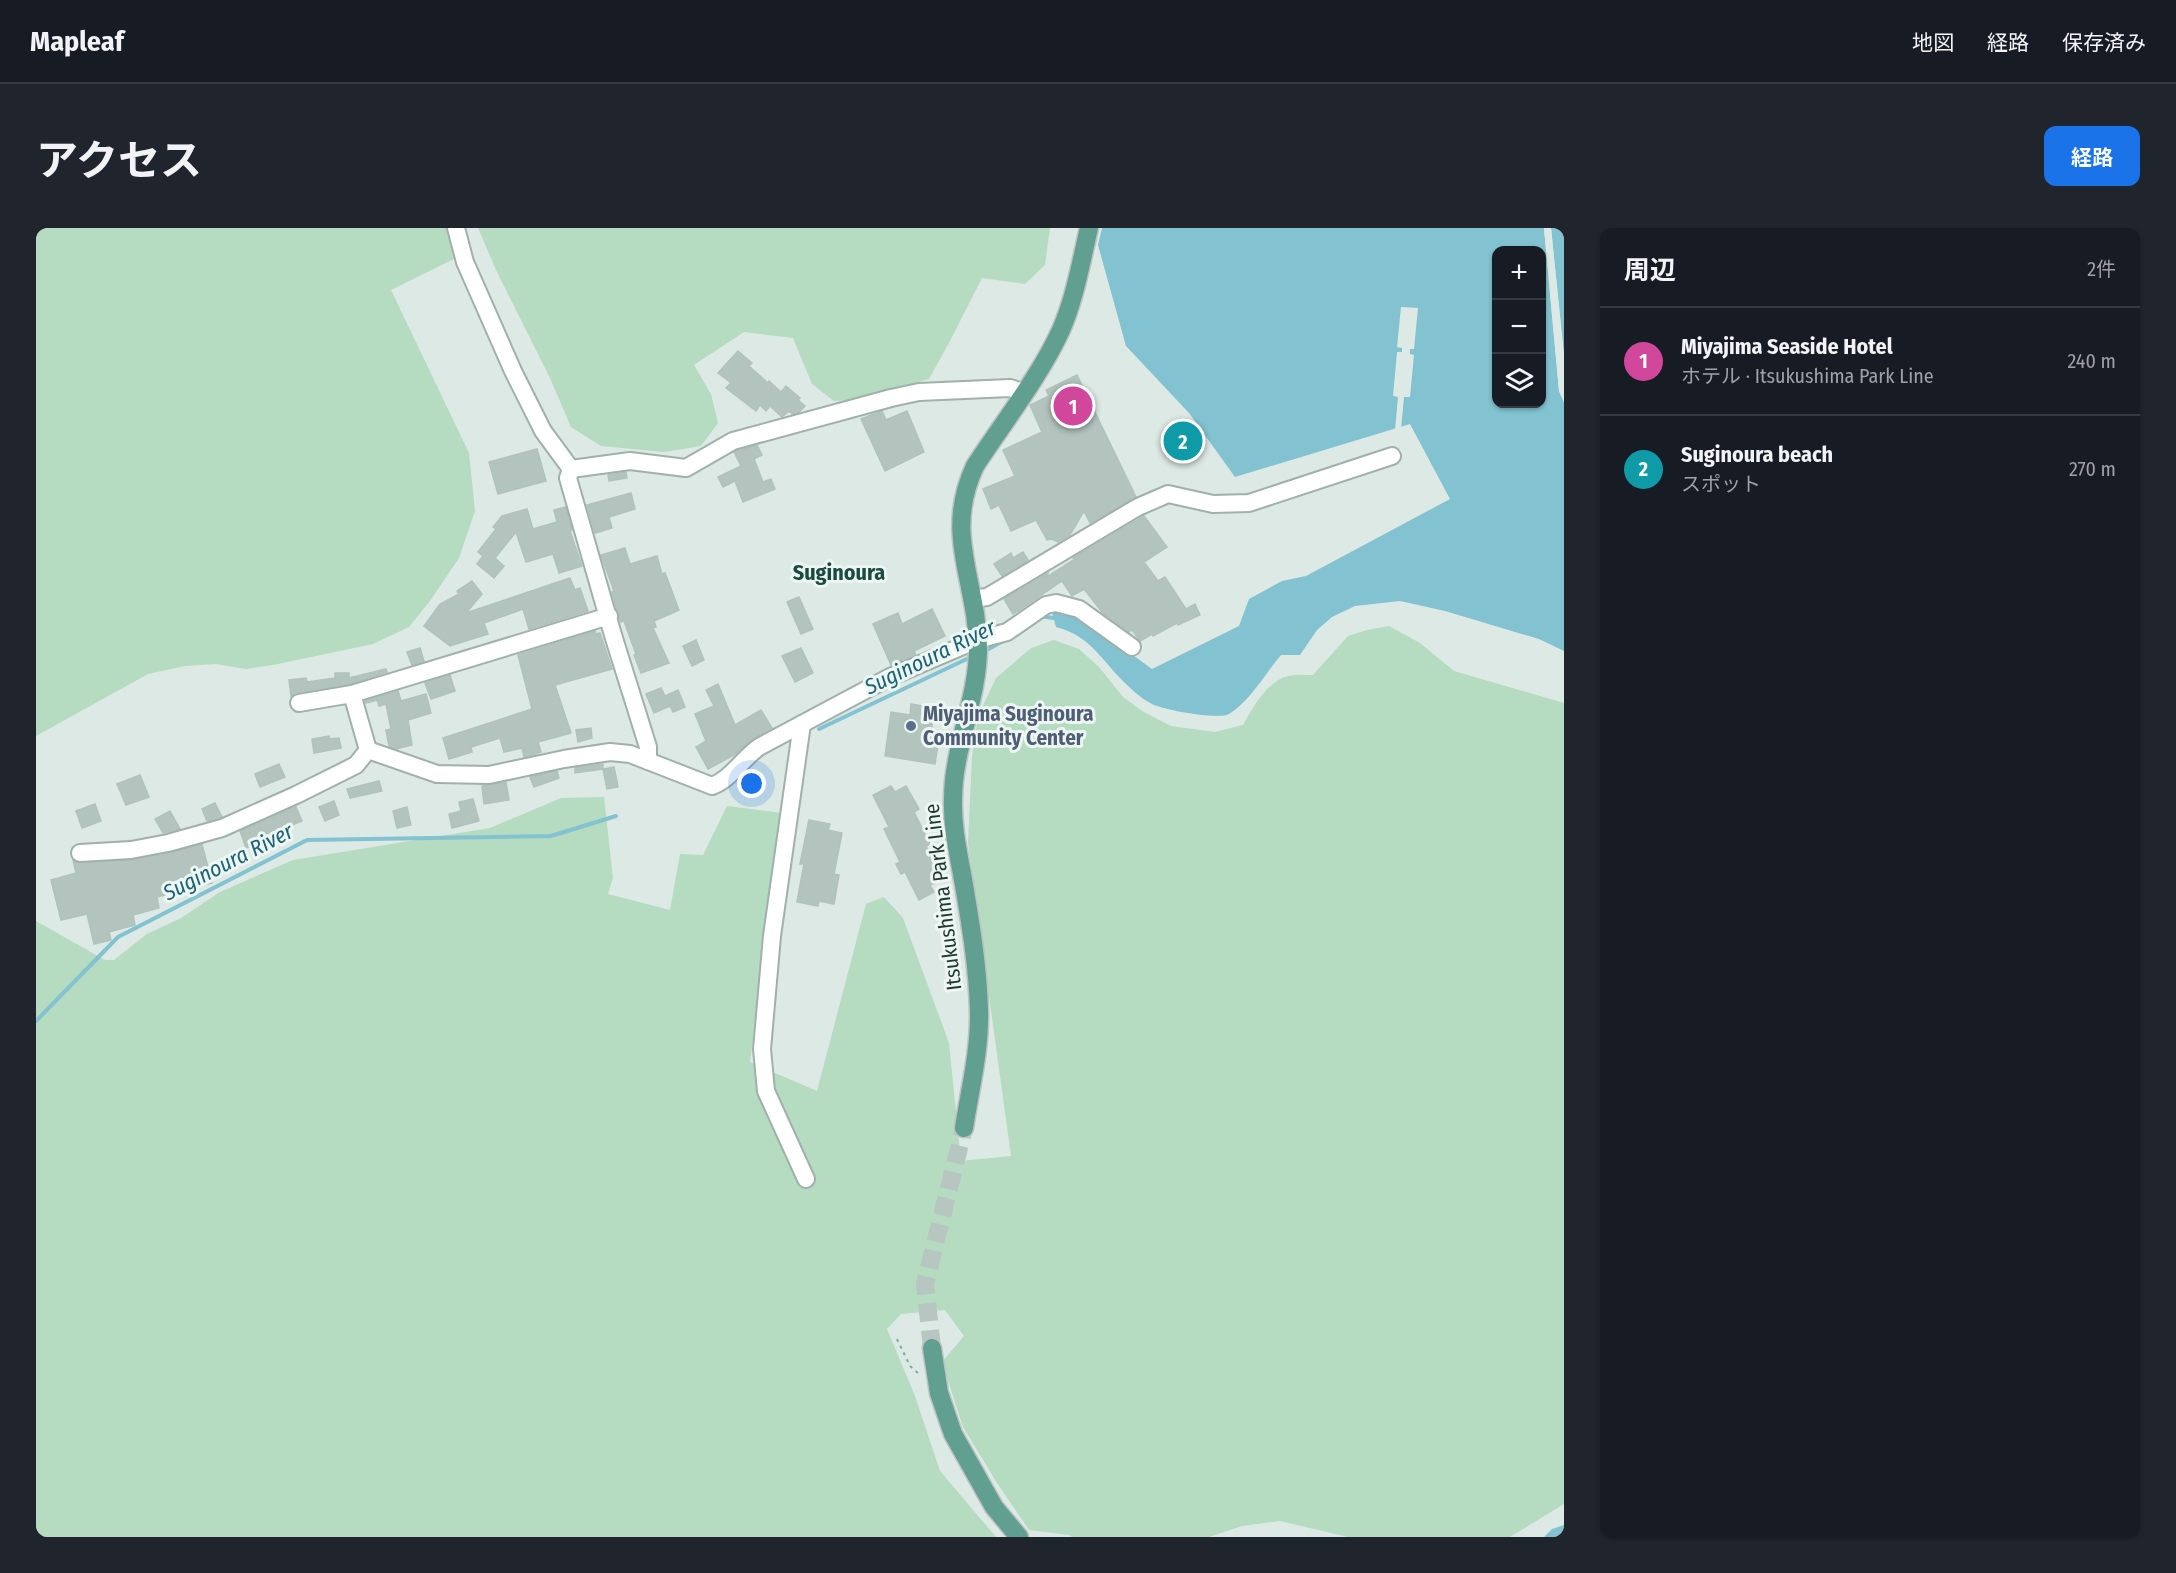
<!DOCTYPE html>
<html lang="ja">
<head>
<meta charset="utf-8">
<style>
	:root { --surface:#171b24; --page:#20242c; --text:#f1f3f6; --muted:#9ea1a6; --line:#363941; --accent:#1a73e8 }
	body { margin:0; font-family:"Fira Sans Condensed","Noto Sans JP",sans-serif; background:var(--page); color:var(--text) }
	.controls { position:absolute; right:18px; top:18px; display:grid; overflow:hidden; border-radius:12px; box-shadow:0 2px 4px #0004 }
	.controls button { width:54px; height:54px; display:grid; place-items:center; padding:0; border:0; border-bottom:2px solid var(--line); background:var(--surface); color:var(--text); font:30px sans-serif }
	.you { position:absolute; left:716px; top:556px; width:21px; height:21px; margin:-15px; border:4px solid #fff; border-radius:50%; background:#1a73e8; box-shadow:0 0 0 9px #1a73e833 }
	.badge { display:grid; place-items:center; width:39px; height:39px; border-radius:50%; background:var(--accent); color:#fff; font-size:20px; font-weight:700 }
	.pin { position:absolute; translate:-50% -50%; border:3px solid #fff; box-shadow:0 2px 6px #0006 }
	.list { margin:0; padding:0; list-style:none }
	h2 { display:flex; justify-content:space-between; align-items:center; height:78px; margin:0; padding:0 24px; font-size:26px }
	h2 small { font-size:20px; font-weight:400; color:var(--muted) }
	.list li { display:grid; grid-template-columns:39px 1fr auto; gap:18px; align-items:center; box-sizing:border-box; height:108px; padding:0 24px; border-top:2px solid var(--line) }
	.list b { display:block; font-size:22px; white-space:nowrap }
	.list p { margin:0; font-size:20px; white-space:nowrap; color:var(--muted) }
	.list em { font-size:20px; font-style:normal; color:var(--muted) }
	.icon { flex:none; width:33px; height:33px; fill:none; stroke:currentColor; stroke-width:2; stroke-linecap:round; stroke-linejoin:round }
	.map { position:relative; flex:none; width:1528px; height:1309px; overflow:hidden; border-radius:12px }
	header { display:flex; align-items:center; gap:36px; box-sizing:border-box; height:84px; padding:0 30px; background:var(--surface); border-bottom:2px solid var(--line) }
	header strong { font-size:28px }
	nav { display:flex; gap:33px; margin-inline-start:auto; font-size:21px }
	.intro { display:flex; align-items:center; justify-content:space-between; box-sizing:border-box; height:144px; padding:0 36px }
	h1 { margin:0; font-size:42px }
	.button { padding:15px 27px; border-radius:12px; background:var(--accent); color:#fff; font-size:21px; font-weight:700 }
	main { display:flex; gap:36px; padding:0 36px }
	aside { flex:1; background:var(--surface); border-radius:12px; box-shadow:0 2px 4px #0004 }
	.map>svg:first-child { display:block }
</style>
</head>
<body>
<header>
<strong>Mapleaf</strong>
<nav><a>地図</a><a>経路</a><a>保存済み</a></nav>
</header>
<div class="intro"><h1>アクセス</h1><a class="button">経路</a></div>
<main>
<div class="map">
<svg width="1528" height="1309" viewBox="0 0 1528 1309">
	<rect width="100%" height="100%" fill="#dde9e4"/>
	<g fill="#b5dbc0">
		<path d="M 0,0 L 414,0 L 422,29 L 355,62 L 433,225 L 439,283 L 423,330 L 394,373 L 373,399 L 337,416 L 237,437 L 210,441 L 180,436 L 149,438 L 112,446 L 0,508 Z"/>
		<path d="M 442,0 L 1014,0 L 1009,37 L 989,56 L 946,50 L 914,113 L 893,151 L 819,172 L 798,173 L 776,156 L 757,110 L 708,104 L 658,137 L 675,166 L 682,195 L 665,218 L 628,224 L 565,218 L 535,199 L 514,150 L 461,44 Z"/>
		<path d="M 1353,398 L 1384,415 L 1418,443 L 1528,475 L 1528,1276 L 1474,1309 L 1312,1309 L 1244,1293 L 1206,1298 L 1173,1309 L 1036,1309 L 1033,1307 L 993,1302 L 961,1255 L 927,1199 L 906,1134 L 928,1108 L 909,1082 L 865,1086 L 851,1101 L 879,1168 L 904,1243 L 960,1309 L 0,1309 L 0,693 L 69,732 L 78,732 L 111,706 L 145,690 L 184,664 L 257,632 L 454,600 L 525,570 L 568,569 L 577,650 L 572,666 L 634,682 L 644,626 L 667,627 L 691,578 L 747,585 L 714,834 L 781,863 L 830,676 L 848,669 L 867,690 L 913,815 L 925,933 L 975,928 L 932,615 L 936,529 L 942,488 L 960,450 L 995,420 L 1018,412 L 1043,421 L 1063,439 L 1087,469 L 1106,483 L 1135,498 L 1179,504 L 1207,497 C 1217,480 1231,453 1252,448 C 1260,446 1269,447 1277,447 L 1312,408 L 1331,402 Z"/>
	</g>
	<g fill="#83c2d0" fill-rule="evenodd">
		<path d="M 1066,0 L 1508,0 L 1523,163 L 1528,174 L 1528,423 L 1503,411 L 1409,383 L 1364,373 L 1319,378 L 1296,389 L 1281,402 L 1264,427 L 1245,427 C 1229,446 1214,473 1193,486 C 1183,492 1127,482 1116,476 C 1104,470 1093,459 1084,450 C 1062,427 1053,408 1020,399 L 1015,381 L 1045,389 L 1116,441 L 1203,398 L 1213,371 L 1246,353 L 1270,348 L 1414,271 L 1374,196 L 1199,249 L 1153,185 L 1090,118 L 1062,17 ZM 1460,22 L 1506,22 L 1506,176 L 1460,176 Z"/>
		<path d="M 1515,0 L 1528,0 L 1528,126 Z"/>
		<path d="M 1528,1297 L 1528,1309 L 1508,1309 L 1516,1301 Z"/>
	</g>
	<g fill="#dde9e4">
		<path d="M 1508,0 L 1511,0 L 1528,174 L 1523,163 Z"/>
		<path d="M 1512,0 L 1515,0 L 1528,129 L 1525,126 Z"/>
		<path d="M 1365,79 L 1382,80 L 1378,121 L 1374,121 L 1374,126 L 1378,127 L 1374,169 L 1368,169 L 1365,202 L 1363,203 L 1359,202 L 1362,169 L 1357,168 L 1361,124 L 1366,124 L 1366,120 L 1361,119 Z"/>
	</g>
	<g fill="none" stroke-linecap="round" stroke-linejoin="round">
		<g stroke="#83c2d0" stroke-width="4">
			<path d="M 1004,388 L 1017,390"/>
			<path d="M 947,424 L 969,412"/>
			<path d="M 783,501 L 935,429"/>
			<path d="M 0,793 L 82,709 L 271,612 L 515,608 L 580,588"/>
		</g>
	</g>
	<g fill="#b2c4bd" stroke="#b0c3bb" stroke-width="1.5">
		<path d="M 702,123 L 716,135 L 713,138 L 732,155 L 733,153 L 745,164 L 750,158 L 764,170 L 762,172 L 769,178 L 763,184 L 756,186 L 753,183 L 746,189 L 734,178 L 730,183 L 724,177 L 720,183 L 690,160 L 695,155 L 682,145 Z"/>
		<path d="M 1041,147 L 1100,269 L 1054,295 L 1048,283 L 1034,307 L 1022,314 L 1016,311 L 1011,312 L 1000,292 L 975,303 L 963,277 L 955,281 L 947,261 L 979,248 L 967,222 L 1006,204 L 994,177 L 1013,168 L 1010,162 Z"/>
		<path d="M 846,183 L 850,192 L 871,183 L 888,224 L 849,243 L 825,191 Z"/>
		<path d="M 721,217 L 726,227 L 718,231 L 727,254 L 735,251 L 739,261 L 707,274 L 699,253 L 687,259 L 682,249 L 705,238 L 698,224 Z"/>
		<path d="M 501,221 L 510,253 L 462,266 L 453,234 Z"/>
		<path d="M 590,244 L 591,250 L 573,253 L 572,247 Z"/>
		<path d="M 595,265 L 599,281 L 573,289 L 576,300 L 559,305 L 551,277 Z"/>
		<path d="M 530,279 L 536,302 L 534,303 L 546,338 L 523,345 L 517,326 L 490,334 L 480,304 L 459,330 L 468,338 L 458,350 L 441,336 L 447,328 L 442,324 L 460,301 L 457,299 L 466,288 L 491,281 L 497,301 L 521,294 L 518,282 Z"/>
		<path d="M 1108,288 L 1131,319 L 1108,334 L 1122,353 L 1129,349 L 1150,381 L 1159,376 L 1164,387 L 1142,397 L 1141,395 L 1117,408 L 1116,406 L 1104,413 L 1096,402 L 1093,404 L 1066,384 L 1048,361 L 1036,368 L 1026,353 L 977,386 L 968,371 L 1012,345 L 1011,349 L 1039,331 L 1037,330 Z"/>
		<path d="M 589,320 L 594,336 L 621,328 L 626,346 L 629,345 L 643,382 L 618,393 L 620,399 L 617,400 L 633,435 L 605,445 L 598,427 L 600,426 L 588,393 L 585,394 L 583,390 L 576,364 L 578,363 L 565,327 Z"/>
		<path d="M 987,324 L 992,332 L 966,348 L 958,336 L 975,325 L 977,330 Z"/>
		<path d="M 534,350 L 539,362 L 544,360 L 552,383 L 493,401 L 487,381 L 448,395 L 452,406 L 414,418 L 388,398 L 404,376 L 423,366 L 421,363 L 436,353 L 446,366 L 430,385 Z"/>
		<path d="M 763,369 L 777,401 L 765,406 L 751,374 Z"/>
		<path d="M 896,381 L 909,408 L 878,423 L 880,427 L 855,437 L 837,396 L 862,385 L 866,396 Z"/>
		<path d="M 559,403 L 560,406 L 564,405 L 576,441 L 519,457 L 535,505 L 502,514 L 505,524 L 496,527 L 488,529 L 486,520 L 468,524 L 464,510 L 435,519 L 436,524 L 413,531 L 407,510 L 496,481 L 482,427 Z"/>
		<path d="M 660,412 L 668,432 L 656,438 L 647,418 Z"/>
		<path d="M 384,420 L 388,433 L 376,437 L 371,424 Z"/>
		<path d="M 765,420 L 777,445 L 759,454 L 746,428 Z"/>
		<path d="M 350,441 L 351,444 L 314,456 L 261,465 L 255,468 L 253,452 L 270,450 L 271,454 L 299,450 L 299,445 L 313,445 L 313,450 Z"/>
		<path d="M 414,447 L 419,463 L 395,471 L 389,455 Z"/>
		<path d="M 682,456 L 699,497 L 725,482 L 736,500 L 717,511 L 698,527 L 672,541 L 660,519 L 670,513 L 659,486 L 678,478 L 670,462 Z"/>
		<path d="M 625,460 L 629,468 L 642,462 L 649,479 L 637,484 L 634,478 L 618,485 L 610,466 Z"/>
		<path d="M 362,463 L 365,473 L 390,466 L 395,485 L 372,492 L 376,517 L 360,521 L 353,518 L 350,502 L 355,501 L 350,476 L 343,478 L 341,472 L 330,475 L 329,473 Z"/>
		<path d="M 875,476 L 899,480 L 894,510 L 903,511 L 899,536 L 849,528 L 855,484 L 874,487 Z"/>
		<path d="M 555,500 L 556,510 L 542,514 L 540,502 Z"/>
		<path d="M 293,508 L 294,511 L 303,510 L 305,520 L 278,525 L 276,511 Z"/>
		<path d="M 243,536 L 249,549 L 224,559 L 219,546 Z"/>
		<path d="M 567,536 L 567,541 L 539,545 L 539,540 Z"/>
		<path d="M 578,539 L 582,559 L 571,561 L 567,541 Z"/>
		<path d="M 521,543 L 523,550 L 498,559 L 494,549 Z"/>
		<path d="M 104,547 L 113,569 L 90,577 L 81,556 Z"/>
		<path d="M 343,553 L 346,563 L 314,570 L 311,561 Z"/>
		<path d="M 470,554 L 473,572 L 448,576 L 446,558 Z"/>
		<path d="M 855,558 L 859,564 L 870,558 L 883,581 L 878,584 L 894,616 L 890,618 L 907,651 L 894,657 L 898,664 L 883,672 L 869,644 L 865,646 L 860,636 L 864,634 L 848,601 L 853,599 L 837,567 Z"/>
		<path d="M 437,571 L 443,593 L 416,600 L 413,586 L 425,583 L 423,574 Z"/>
		<path d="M 298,573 L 303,587 L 289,593 L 283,579 Z"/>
		<path d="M 179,575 L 186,589 L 171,593 L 166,581 Z"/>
		<path d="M 59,576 L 65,593 L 46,600 L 40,583 Z"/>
		<path d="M 260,579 L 266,593 L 235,605 L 237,610 L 210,620 L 204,603 Z"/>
		<path d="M 371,579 L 375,597 L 361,600 L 357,583 Z"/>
		<path d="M 134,583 L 144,601 L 127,605 L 119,591 Z"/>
		<path d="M 773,592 L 794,596 L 792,602 L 806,605 L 798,646 L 803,647 L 798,676 L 783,673 L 782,678 L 761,674 L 768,636 L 764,636 Z"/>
		<path d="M 166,616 L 176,655 L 121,669 L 123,680 L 97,687 L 99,697 L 73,704 L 75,712 L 58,716 L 51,686 L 25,692 L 15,652 L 40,645 L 37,632 L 45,635 L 96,632 L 134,625 Z"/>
	</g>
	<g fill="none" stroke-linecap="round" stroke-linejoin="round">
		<path stroke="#b7c6c0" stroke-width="18" stroke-dasharray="18 9" stroke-linecap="butt" d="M 896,1120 L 889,1056 L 928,900"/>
		<defs>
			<g id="minor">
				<path d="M 420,0 L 429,34 L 477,143 L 507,203 L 535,241"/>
				<path d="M 535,241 L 594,233 L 650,240 L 697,213 L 855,170 L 883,164 L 974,160 L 987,164"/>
				<path d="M 535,241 L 532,250 L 577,407 L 612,519 L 612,533"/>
				<path d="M 936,371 L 951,369 L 1102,279 L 1132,266 L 1177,276 L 1213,275 L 1356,228"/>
				<path d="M 316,466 L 332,522"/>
				<path d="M 263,475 L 316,466 L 573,388"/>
				<path d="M 766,496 L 736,708 L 726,821 L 730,863 L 770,951"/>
				<path d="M 44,625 L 95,622 L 132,615 L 186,600 L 260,567 L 320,537 L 332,522 L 401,546 L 453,547 L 528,531 L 574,524 L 594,526 L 676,558 C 695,551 707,530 723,519 L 854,449 L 941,412 L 971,404 L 1010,377 L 1020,375 L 1043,381 L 1096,419"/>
			</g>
			<g id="major">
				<path d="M 928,900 C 934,861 944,822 943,783 C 942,741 935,698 928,657 C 923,628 916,600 917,571 C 917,520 942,471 942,420 C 941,351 907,307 939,238 C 967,195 1004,148 1025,102 C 1039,70 1045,34 1053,0"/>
				<path d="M 896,1120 L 903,1165 L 917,1206 L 958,1279 L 983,1309"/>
			</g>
		</defs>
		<use href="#minor" stroke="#a0b0ab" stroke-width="20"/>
		<use href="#major" stroke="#bcc3c2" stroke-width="21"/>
		<path stroke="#7dad9f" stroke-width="2" stroke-dasharray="3 4.5" stroke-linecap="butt" d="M 861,1111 L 874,1138 L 883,1146"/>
		<use href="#minor" stroke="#fff" stroke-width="16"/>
		<use href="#major" stroke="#619f91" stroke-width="18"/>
	</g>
	<circle fill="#5c6f8a" stroke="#edf6f2" stroke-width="2" cx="875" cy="498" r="6"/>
	<g text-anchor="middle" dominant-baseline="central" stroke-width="6" stroke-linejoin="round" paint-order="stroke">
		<g font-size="21" font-weight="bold" fill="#4e5e75" stroke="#edf6f2" text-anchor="start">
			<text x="887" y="486">Miyajima Suginoura<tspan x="887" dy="24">Community Center</tspan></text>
		</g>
		<g font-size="21" fill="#1f3832" stroke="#edf6f2">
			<text transform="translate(907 669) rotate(-97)">Itsukushima Park Line</text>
		</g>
		<g font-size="22" font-weight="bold" fill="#1b4a40" stroke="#edf6f2">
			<text x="803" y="344">Suginoura</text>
		</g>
		<g font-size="22" font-style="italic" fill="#1a6274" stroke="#edf6f2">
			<text transform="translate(894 429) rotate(-26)">Suginoura River</text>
			<text transform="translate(192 634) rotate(-27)">Suginoura River</text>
		</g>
	</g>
</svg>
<div class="controls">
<button>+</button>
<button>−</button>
<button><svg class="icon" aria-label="layers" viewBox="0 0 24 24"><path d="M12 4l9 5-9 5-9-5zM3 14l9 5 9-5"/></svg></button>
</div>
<div class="you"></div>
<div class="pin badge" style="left:1037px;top:178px;background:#d1479c">1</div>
<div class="pin badge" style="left:1147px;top:213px;background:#0f9aa8">2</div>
</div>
<aside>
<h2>周辺<small>2件</small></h2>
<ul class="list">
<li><span class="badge" style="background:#d1479c">1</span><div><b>Miyajima Seaside Hotel</b><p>ホテル · Itsukushima Park Line</p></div><em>240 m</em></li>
<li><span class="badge" style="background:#0f9aa8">2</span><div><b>Suginoura beach</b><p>スポット</p></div><em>270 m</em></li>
</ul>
</aside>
</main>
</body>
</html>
